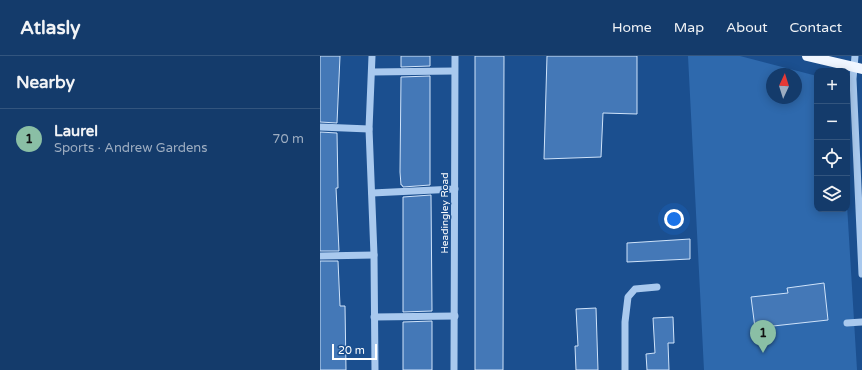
<!DOCTYPE html>
<html lang="en">
<head>
<meta charset="utf-8">
<style>
	:root { --surface:#143b6b; --page:#214673; --text:#f1f3f6; --muted:#9dadc1; --line:#33557e; --accent:#8abfa5 }
	body { margin:0; font-family:"Varela Round",sans-serif; background:var(--page); color:var(--text) }
	.controls { position:absolute; right:12px; top:12px; display:grid; overflow:hidden; border-radius:8px; box-shadow:0 2px 10px #0003 }
	.controls button { width:36px; height:36px; display:grid; place-items:center; padding:0; border:0; border-bottom:1px solid var(--line); background:var(--surface); color:var(--text); font:20px sans-serif }
	.compass { position:absolute; left:446px; top:12px; width:36px; height:36px; border-radius:50%; background:var(--surface); box-shadow:0 2px 10px #0003; rotate:4deg }
	.scale { position:absolute; left:12px; bottom:10px; width:45px; box-sizing:border-box; padding-left:4px; border:2px solid #fff; border-top:0; font-size:11px; line-height:14px; white-space:nowrap; color:#fff; -webkit-text-stroke:3px #1b4f8f; paint-order:stroke }
	.you { position:absolute; left:354px; top:163px; width:14px; height:14px; margin:-10px; border:3px solid #fff; border-radius:50%; background:#1a73e8; box-shadow:0 0 0 6px #1a73e833 }
	.badge { display:grid; place-items:center; width:26px; height:26px; border-radius:50%; background:var(--accent); color:#111; font-size:13px; font-weight:700 }
	.pin { position:absolute; translate:-50% -33px; filter:drop-shadow(0 1px 2px #0008) }
	.pin::after { content:''; position:absolute; top:21px; width:14px; height:12px; background:inherit; clip-path:polygon(0 0,100% 0,50% 100%) }
	.list { margin:0; padding:0; list-style:none }
	h2 { display:flex; justify-content:space-between; align-items:center; height:52px; margin:0; padding:0 16px; font-size:17px }
	h2 small { font-size:13px; font-weight:400; color:var(--muted) }
	.list li { display:grid; grid-template-columns:26px 1fr auto; gap:12px; align-items:center; box-sizing:border-box; height:60px; padding:0 16px; border-top:1px solid var(--line) }
	.list b { display:block; font-size:15px; white-space:nowrap }
	.list p { margin:0; font-size:13px; white-space:nowrap; color:var(--muted) }
	.list em { font-size:13px; font-style:normal; color:var(--muted) }
	.icon { flex:none; width:22px; height:22px; fill:none; stroke:currentColor; stroke-width:2; stroke-linecap:round; stroke-linejoin:round }
	.map { position:relative; flex:none; width:542px; height:314px; overflow:hidden }
	header { display:flex; align-items:center; gap:24px; box-sizing:border-box; height:56px; padding:0 20px; background:var(--surface); border-bottom:1px solid var(--line) }
	header strong { font-size:19px }
	nav { display:flex; gap:22px; margin-inline-start:auto; font-size:14px }
	main { display:flex }
	aside { flex:1; background:var(--surface) }
	.map>svg:first-child { display:block }
</style>
</head>
<body>
<header>
<strong>Atlasly</strong>
<nav><a>Home</a><a>Map</a><a>About</a><a>Contact</a></nav>
</header>
<main>
<aside>
<h2>Nearby<small></small></h2>
<ul class="list">
<li><span class="badge">1</span><div><b>Laurel</b><p>Sports · Andrew Gardens</p></div><em>70 m</em></li>
</ul>
</aside>
<div class="map">
<svg width="542" height="314" viewBox="0 0 542 314">
	<rect width="100%" height="100%" fill="#1b4f8f"/>
	<path fill="#2e69ad" fill-rule="evenodd" d="M 368,0 L 420,0 L 497,20 L 497,153 L 527,153 L 527,149 L 537,314 L 384,314 ZM 452,18 L 476,18 L 476,42 L 452,42 Z"/>
	<g fill="#4478b7" stroke="#cfe3fa">
		<path d="M 0,0 L 20,0 L 17,67 L 0,66 Z"/>
		<path d="M 81,0 L 110,0 L 110,10 L 81,11 Z"/>
		<path d="M 155,0 L 184,0 L 183,314 L 155,314 Z"/>
		<path d="M 227,0 L 317,0 L 317,58 L 283,57 L 281,101 L 224,103 Z"/>
		<path d="M 110,20 L 110,129 L 83,131 L 82,129 L 81,129 L 80,116 L 81,21 Z"/>
		<path d="M 0,76 L 17,77 L 18,132 L 16,132 L 19,195 L 0,195 Z"/>
		<path d="M 111,139 L 112,255 L 83,256 L 83,141 Z"/>
		<path d="M 370,183 L 370,203 L 307,206 L 307,187 Z"/>
		<path d="M 0,205 L 18,205 L 20,250 L 25,250 L 26,314 L 0,314 Z"/>
		<path d="M 504,227 L 508,264 L 435,272 L 431,241 L 468,237 L 467,232 Z"/>
		<path d="M 276,252 L 278,314 L 256,314 L 255,290 L 258,290 L 256,253 Z"/>
		<path d="M 353,261 L 354,287 L 348,287 L 349,314 L 327,314 L 326,298 L 335,297 L 333,262 Z"/>
		<path d="M 112,265 L 112,314 L 83,314 L 83,266 Z"/>
	</g>
	<g fill="none" stroke-linecap="round" stroke-linejoin="round">
		<g stroke="#a9c9ee" stroke-width="7">
			<path d="M 52,0 L 49,73 L 54,199 L 55,314"/>
			<path d="M 535,0 L 533,23 L 542,218"/>
			<path d="M 52,16 L 134,15"/>
			<path d="M 0,71 L 49,73"/>
			<path d="M 52,137 L 135,133"/>
			<path d="M 0,200 L 54,199"/>
			<path d="M 54,261 L 135,260"/>
			<path d="M 527,267 L 542,266"/>
			<path d="M 134,314 L 135,0"/>
			<path d="M 305,314 L 305,266 L 308,241 L 315,233 L 337,231"/>
		</g>
		<path stroke="#f0f6ff" stroke-width="10" d="M 487,0 L 542,13"/>
	</g>
	<g text-anchor="middle" dominant-baseline="central" stroke-width="3" stroke-linejoin="round" paint-order="stroke">
		<g font-size="10" fill="#fff" stroke="#1b4f8f">
			<text transform="translate(125 157) rotate(-90)">Headingley Road</text>
		</g>
	</g>
</svg>
<div class="controls">
<button>+</button>
<button>−</button>
<button><svg class="icon" aria-label="locate" viewBox="0 0 24 24"><circle cx="12" cy="12" r="6"/><path d="M12 2v4M12 18v4M2 12h4M18 12h4"/></svg></button>
<button><svg class="icon" aria-label="layers" viewBox="0 0 24 24"><path d="M12 4l9 5-9 5-9-5zM3 14l9 5 9-5"/></svg></button>
</div>
<svg class="compass" viewBox="-18 -18 36 36"><path d="M0-13l5 13h-10z" fill="#e53935"/><path d="M0 13l5-13h-10z" fill="#9dadc1"/></svg>
<div class="scale">20 m</div>
<div class="you"></div>
<div class="pin badge" style="left:443px;top:297px">1</div>
</div>
</main>
</body>
</html>
